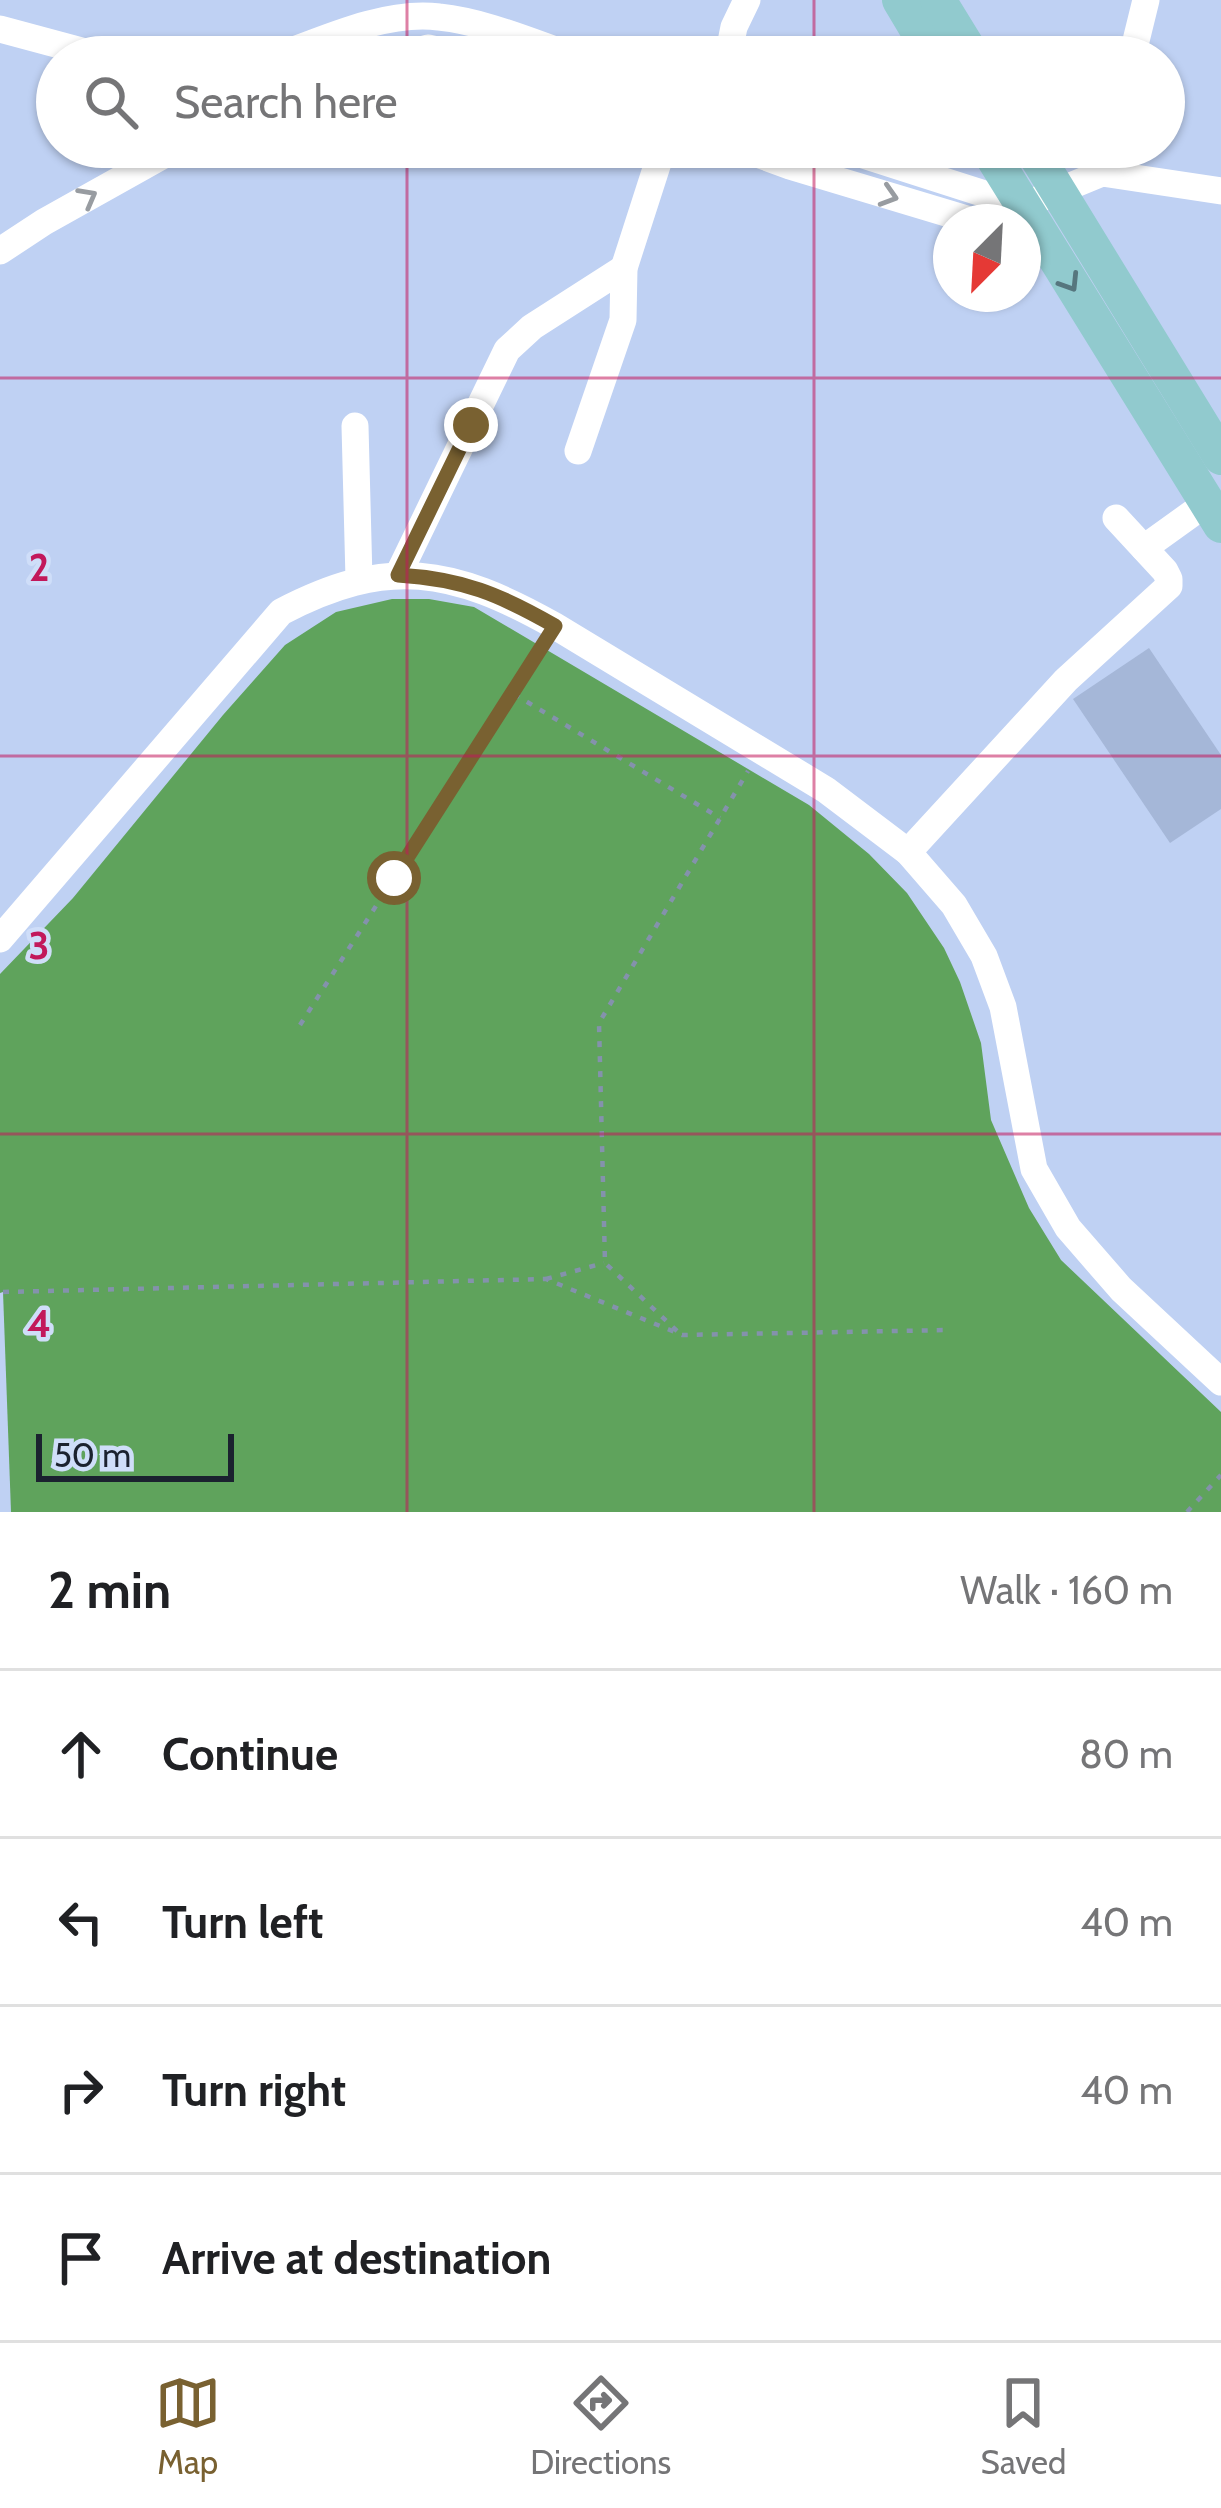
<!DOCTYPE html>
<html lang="en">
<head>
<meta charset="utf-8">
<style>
	:root { --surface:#fff; --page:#f6f6f6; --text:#202124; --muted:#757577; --line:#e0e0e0; --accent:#796131 }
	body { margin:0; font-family:Cabin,sans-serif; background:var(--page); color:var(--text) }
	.compass { position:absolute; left:933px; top:204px; width:108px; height:108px; border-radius:50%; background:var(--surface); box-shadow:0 3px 9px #0004; rotate:204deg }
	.scale { position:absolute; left:36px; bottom:30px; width:198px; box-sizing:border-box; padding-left:12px; border:6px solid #1b222f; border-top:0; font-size:33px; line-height:42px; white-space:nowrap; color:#1b222f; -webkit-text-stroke:9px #cfdef9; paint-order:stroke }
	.stop { position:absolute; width:36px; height:36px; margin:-27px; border:9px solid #796131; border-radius:50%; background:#fff }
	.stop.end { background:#796131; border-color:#fff; box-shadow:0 3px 12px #0008 }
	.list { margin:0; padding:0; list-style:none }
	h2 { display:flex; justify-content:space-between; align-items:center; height:156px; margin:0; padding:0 48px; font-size:51px }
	h2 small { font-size:39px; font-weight:400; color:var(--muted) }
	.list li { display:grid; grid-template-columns:78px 1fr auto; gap:36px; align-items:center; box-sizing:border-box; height:168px; padding:0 48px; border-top:3px solid var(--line) }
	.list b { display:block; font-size:45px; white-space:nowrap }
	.list em { font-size:39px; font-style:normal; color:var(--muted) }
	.icon { flex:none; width:66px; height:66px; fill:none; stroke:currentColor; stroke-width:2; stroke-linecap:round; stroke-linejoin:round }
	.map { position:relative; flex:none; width:1221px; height:1512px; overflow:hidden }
	.search { position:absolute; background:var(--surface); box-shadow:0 3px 9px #0004; left:36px; right:36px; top:36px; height:132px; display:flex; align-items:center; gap:30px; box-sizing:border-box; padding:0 42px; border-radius:66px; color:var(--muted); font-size:45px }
	.sheet { height:828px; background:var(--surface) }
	nav { display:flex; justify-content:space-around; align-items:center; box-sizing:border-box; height:168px; border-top:3px solid var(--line); background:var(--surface); font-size:33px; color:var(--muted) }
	nav a { display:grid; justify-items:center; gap:6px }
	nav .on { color:var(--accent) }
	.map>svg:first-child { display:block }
</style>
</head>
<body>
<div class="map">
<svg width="1221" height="1512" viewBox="0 0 1221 1512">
	<rect width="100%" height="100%" fill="#bfd1f3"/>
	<path fill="#5fa35c" d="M 392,599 L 429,599 L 474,607 L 809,805 L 869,854 L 907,893 L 944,948 L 960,982 L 981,1043 L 991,1120 L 1029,1208 L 1061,1260 L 1221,1412 L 1221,1512 L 0,1512 L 0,974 L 73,898 L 223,715 L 285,645 L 336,612 Z"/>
	<path fill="#bfd1f3" d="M 3,1292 L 11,1512 L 0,1512 L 0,1293 Z"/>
	<path fill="#a5b7d8" d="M 1149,648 L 1221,755 L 1221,809 L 1170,843 L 1073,699 Z"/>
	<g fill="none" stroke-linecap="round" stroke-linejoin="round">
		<g stroke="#8492ac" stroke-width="4.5" stroke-dasharray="6 9" stroke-linecap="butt">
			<path d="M 514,694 L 720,818"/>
			<path d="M 300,1025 L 542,646"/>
			<path d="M 546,1279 L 604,1263"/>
			<path d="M 3,1292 L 546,1279 L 682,1335 L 949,1330"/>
			<path d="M 677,1331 L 605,1263 L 599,1023 L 748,771"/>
			<path d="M 1187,1512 L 1221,1475"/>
		</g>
		<g stroke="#fff" stroke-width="27">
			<path d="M 0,29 L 104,57"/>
			<path d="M 276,57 C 324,39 387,10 439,17 C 486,22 531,42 575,57"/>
			<path d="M 396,57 L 428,48 L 469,57"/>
			<path d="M 728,57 L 734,27 L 747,0"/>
			<path d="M 1132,57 L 1146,0"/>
			<path d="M 738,147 L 790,166 L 973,221 L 1022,206 L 1102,173 L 1221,191"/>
			<path d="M 838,147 L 1022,206"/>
			<path d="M 0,251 L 44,222 L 178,147"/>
			<path d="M 355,426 L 359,579"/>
			<path d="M 578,451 L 623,320 L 624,268 L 663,147"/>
			<path d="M 1144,548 L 1208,502"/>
			<path d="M 398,575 L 507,350 L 532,327 L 624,268"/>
			<path d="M 908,852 L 1066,680 L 1169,586 L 1169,579 L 1165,571 L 1116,518"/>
			<path d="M 0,939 L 281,612 C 388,556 452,568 555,626 L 826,790 L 908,852 L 954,905 L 984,956 L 1003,1007 L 1034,1169 L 1068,1228 L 1121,1289 L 1221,1382"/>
		</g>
		<g stroke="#91cace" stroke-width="36">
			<path d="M 900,0 L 934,57"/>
			<path d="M 938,0 L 973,57"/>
			<path d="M 987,147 L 1221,525"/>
			<path d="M 1031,147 L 1221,457"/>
		</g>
	</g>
	<defs><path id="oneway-chevron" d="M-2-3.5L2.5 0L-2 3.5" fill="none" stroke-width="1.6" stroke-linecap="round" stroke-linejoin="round" transform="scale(3)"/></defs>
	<g stroke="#989ca1">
		<use href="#oneway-chevron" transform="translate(889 196) rotate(17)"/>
		<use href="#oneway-chevron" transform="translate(88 197) rotate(-29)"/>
	</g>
	<use stroke="#56767e" href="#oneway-chevron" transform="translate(1070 283) rotate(58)"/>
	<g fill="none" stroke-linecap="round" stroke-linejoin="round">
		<path stroke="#796131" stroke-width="15" d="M 394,878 L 555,626 C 499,594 463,579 398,575 L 471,425"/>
	</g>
	<path fill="none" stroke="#c2185b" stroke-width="3" stroke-opacity="0.55" d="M 407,0 L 407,57M 814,0 L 814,57M 407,147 L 407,1512M 814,147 L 814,1512M 0,378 L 1221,378M 0,756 L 1221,756M 0,1134 L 1221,1134"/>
	<g font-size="39" text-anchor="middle" font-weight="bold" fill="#c2185b" stroke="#cfdef9" stroke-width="9" stroke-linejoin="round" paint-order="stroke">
		<text x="39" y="581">2</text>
		<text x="39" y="959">3</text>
		<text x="39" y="1337">4</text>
	</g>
</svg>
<svg class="compass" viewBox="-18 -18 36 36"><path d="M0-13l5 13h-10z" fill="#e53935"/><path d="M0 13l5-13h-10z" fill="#757577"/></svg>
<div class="scale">50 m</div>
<div class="stop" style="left:394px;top:878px"></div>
<div class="stop end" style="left:471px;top:425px"></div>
<div class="search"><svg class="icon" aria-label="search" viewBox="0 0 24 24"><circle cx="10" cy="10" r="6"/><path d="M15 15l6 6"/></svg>Search here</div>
</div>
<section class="sheet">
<h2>2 min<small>Walk · 160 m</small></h2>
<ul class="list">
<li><svg class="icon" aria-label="ahead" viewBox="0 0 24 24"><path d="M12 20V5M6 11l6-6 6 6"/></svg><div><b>Continue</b></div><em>80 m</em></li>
<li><svg class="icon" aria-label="left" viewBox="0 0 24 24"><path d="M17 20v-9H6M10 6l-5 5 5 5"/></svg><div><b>Turn left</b></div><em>40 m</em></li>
<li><svg class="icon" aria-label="right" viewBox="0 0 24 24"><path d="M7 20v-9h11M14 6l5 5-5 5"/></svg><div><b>Turn right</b></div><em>40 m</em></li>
<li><svg class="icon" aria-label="arrive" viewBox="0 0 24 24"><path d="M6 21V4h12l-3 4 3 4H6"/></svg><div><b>Arrive at destination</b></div></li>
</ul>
</section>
<nav>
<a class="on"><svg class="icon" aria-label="map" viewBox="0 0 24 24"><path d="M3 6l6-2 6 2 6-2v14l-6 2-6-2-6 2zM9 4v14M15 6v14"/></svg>Map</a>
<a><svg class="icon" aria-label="directions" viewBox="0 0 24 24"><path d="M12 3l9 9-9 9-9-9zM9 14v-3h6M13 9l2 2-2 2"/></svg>Directions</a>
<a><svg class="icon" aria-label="saved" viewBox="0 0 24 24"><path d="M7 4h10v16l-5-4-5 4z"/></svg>Saved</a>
</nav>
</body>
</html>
